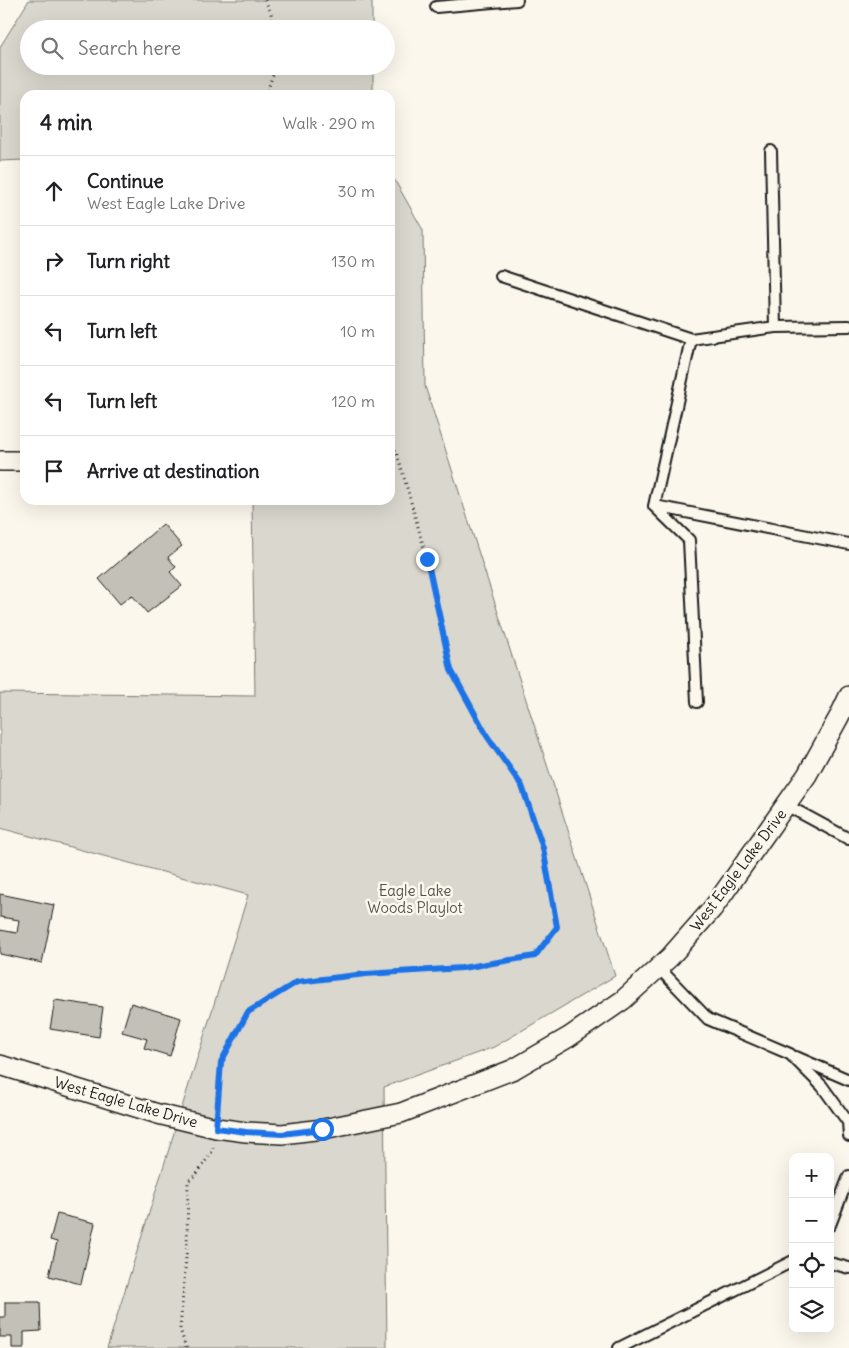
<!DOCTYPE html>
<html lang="en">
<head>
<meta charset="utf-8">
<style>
	:root { --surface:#fff; --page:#f2f2f2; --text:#202124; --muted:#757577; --line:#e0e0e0 }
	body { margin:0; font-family:Delius,sans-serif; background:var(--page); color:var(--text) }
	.controls { position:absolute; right:15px; bottom:15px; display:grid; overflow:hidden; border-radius:10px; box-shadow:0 5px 20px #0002 }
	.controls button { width:45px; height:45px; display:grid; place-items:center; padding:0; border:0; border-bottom:1px solid var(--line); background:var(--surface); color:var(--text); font:25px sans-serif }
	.stop { position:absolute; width:15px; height:15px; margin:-11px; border:4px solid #1a73e8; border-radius:50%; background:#fff }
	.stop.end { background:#1a73e8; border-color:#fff; box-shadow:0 1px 5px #0008 }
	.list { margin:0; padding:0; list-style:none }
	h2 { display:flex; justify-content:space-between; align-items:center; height:65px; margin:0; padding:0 20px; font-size:21px }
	h2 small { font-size:16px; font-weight:400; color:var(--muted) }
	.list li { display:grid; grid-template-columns:32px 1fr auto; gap:15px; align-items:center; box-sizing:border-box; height:70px; padding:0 20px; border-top:1px solid var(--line) }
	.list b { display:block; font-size:19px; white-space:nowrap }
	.list p { margin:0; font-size:16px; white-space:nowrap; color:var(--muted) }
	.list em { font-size:16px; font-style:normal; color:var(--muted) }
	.icon { flex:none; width:28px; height:28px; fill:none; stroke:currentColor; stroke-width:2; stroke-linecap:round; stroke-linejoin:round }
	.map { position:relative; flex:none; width:849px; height:1348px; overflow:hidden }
	.search { position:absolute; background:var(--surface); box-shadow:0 5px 20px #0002; left:20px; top:20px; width:375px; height:55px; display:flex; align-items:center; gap:12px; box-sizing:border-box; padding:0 18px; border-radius:28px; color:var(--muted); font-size:19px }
	.panel { position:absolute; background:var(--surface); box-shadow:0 5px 20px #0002; left:20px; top:90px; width:375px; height:415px; border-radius:15px }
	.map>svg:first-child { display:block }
</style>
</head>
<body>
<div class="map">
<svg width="849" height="1348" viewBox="0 0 849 1348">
	<rect width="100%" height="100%" fill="#fbf7ec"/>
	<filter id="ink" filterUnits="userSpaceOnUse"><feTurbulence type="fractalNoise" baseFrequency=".02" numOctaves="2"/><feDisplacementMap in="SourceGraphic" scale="10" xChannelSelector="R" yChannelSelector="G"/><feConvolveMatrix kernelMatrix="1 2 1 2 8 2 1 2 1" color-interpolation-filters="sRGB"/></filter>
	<g filter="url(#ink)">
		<g fill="#dad7ce" stroke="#7b7a75">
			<path d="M 29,0 L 372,0 L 372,29 L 29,29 L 29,66 L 373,66 L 373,95 L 25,95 L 25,160 L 0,161 L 0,47 Z"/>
			<path d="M 390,172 L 423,230 L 425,386 L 615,976 L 494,1047 L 384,1087 L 387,1348 L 107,1348 L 248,895 L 0,828 L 0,693 L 255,696 L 252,500 L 390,500 Z"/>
		</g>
		<g fill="#c3c0b8" stroke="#1c1c1c">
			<path d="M 163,524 L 182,546 L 168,557 L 176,567 L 170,572 L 182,586 L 147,613 L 132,595 L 120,604 L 99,579 Z"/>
			<path d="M 0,894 L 54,905 L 42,963 L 0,954 L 0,930 L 17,933 L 19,920 L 0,917 Z"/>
			<path d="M 55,1000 L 103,1007 L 99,1037 L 50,1029 Z"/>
			<path d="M 131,1003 L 181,1018 L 170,1056 L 144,1048 L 147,1039 L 122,1032 Z"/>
			<path d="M 57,1214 L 95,1223 L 81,1284 L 49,1276 L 57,1242 L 50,1240 Z"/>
			<path d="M 5,1302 L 40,1302 L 41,1331 L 24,1332 L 24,1348 L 12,1348 L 12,1337 L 0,1337 L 0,1317 L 5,1317 Z"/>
		</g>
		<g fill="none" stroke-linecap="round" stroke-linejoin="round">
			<defs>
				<g id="service">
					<path d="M 436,7 L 517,0"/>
					<path d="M 771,151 L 775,327"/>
					<path d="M 501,276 L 691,339 L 775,327 L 849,326"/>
					<path d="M 691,339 L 654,506 L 689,540 L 697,702"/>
					<path d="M 655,506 L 849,544"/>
					<path d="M 786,805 L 849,839"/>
					<path d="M 659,968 L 708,1019 L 790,1054 L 822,1086 L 848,1122 L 849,1136"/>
					<path d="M 796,1057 L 849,1080"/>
					<path d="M 830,1225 L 849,1176"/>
					<path d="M 830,1263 L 849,1268"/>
					<path d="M 619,1348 L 793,1261"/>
				</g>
				<g id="minor">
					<path d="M 0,461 L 25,461"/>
					<path d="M 0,1065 L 158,1114 L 216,1128 L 246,1132 L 282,1134 L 323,1129 L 401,1113 L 514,1069 L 569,1037 L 623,1000 L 670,957 L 713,908 L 807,775 L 839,717 L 849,696"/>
				</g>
			</defs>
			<use href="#service" stroke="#1c1c1c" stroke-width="14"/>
			<use href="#minor" stroke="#1c1c1c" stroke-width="22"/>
			<g stroke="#1c1c1c" stroke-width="3" stroke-dasharray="1 4" stroke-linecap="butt">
				<path d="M 265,0 L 271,13 L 272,29"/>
				<path d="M 266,95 L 273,74 L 273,66"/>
				<path d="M 390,463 L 400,463"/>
				<path d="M 217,1108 L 221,1062 L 248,1012 L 297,982 L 366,974 L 462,968 L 535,956 L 557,927 L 543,849 L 522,786 L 487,736 L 451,670 L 427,559 L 400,463 L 390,437"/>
				<path d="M 186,1348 L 180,1329 L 187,1246 L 188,1181 L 197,1174 L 213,1150 L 213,1146"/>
			</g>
			<use href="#service" stroke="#fbf7ec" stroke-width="10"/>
			<use href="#minor" stroke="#fbf7ec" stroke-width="19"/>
		</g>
	</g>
	<g fill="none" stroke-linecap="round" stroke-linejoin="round" filter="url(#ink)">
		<path stroke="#1a73e8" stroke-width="6" d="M 322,1129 L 282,1134 L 246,1132 L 216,1128 L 221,1062 L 248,1012 L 297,982 L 366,974 L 462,968 L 535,956 L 557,927 L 543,848 L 522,786 L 487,736 L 451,670 L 427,559"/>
	</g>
	<g text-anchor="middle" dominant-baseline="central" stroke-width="5" stroke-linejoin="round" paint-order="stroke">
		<g font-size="15" fill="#1c1c1c" stroke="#fbf7ec">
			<text transform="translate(738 870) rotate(-53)">West Eagle Lake Drive</text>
			<text transform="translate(126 1102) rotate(16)">West Eagle Lake Drive</text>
		</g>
		<g font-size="15" fill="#555451" stroke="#fbf7ec">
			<text x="415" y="890">Eagle Lake<tspan x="415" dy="17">Woods Playlot</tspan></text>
		</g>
	</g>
</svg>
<div class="controls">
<button>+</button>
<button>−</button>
<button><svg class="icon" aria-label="locate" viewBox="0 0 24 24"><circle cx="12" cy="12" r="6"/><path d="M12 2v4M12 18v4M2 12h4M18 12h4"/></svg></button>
<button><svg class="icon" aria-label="layers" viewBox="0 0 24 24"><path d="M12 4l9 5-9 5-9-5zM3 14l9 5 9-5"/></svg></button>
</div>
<div class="stop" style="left:322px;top:1129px"></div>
<div class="stop end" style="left:427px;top:559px"></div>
<div class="search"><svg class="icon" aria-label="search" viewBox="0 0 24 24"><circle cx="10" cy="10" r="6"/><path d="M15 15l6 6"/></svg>Search here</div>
<section class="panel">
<h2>4 min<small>Walk · 290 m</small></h2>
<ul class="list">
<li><svg class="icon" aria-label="ahead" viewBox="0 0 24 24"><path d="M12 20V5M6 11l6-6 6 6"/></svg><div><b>Continue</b><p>West Eagle Lake Drive</p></div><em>30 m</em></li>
<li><svg class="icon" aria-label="right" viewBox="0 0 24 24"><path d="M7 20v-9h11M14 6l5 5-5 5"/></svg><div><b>Turn right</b></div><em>130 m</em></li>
<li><svg class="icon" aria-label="left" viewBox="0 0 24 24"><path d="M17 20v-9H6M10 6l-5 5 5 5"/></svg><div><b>Turn left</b></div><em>10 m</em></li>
<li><svg class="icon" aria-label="left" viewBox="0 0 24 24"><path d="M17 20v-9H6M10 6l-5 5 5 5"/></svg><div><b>Turn left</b></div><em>120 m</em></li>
<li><svg class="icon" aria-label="arrive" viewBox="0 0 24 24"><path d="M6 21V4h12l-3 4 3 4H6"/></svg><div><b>Arrive at destination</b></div></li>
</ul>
</section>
</div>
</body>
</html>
